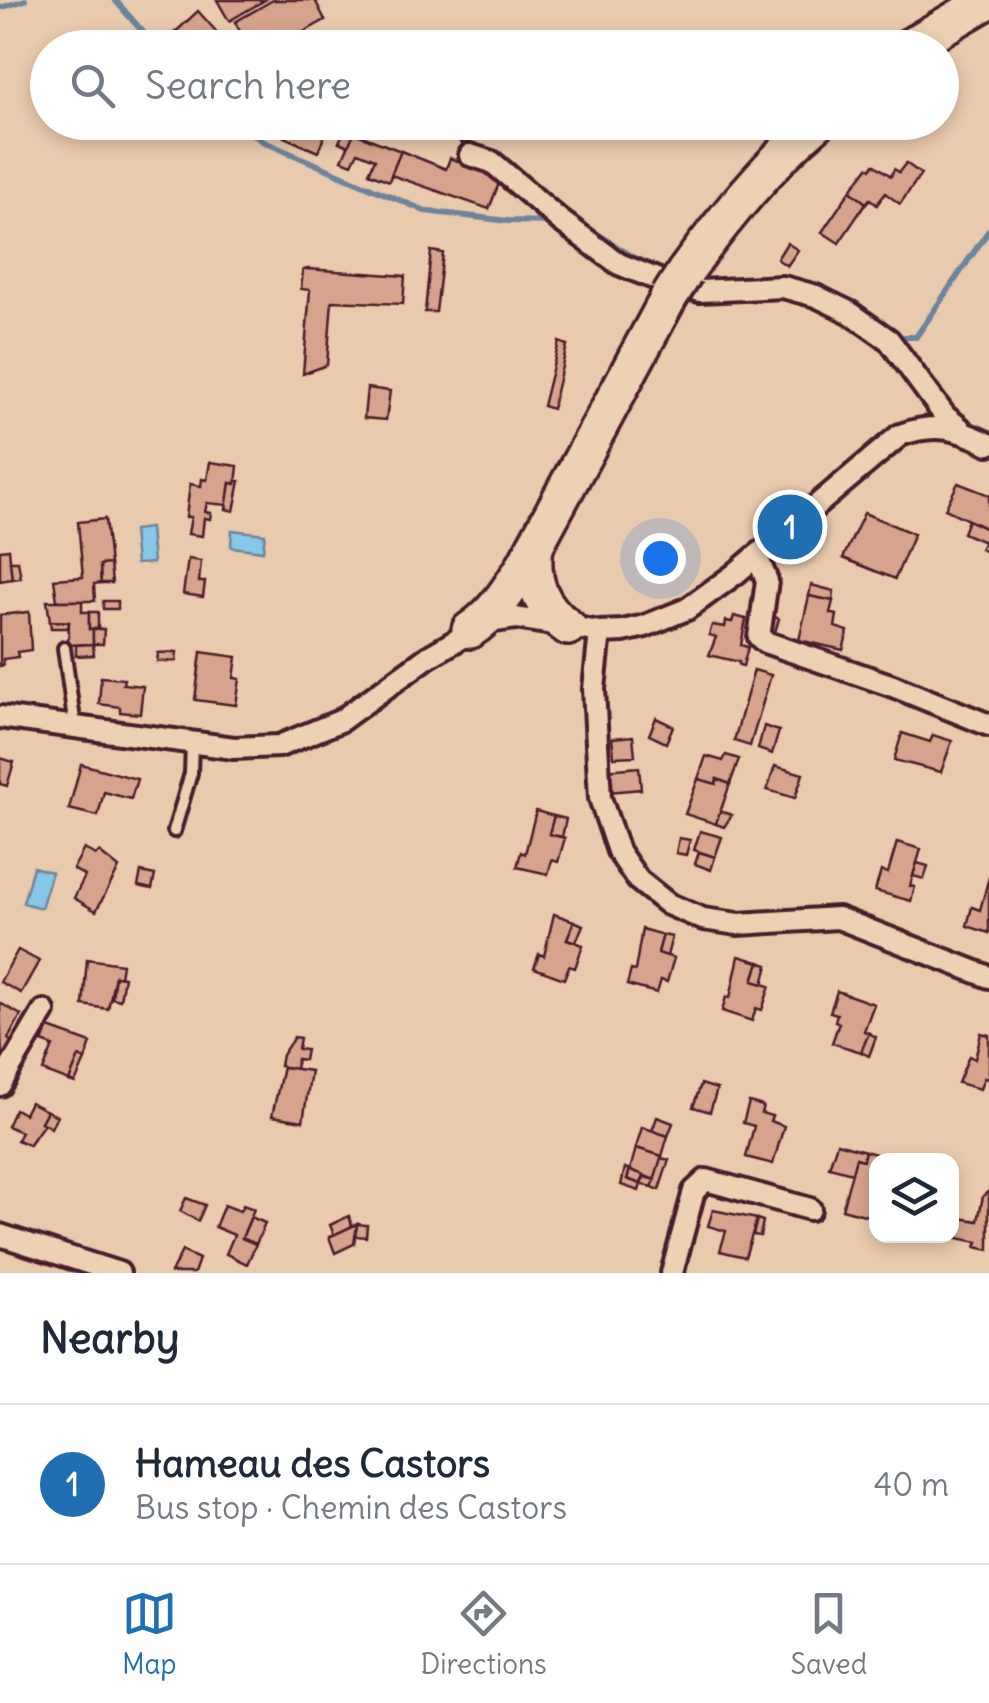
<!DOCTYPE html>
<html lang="en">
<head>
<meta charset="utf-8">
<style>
	:root { --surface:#fff; --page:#f2f2f3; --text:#1f2937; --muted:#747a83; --line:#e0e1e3; --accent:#1f6fb2 }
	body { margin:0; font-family:Delius,sans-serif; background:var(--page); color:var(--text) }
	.controls { position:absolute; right:30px; bottom:30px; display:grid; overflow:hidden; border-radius:20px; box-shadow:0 5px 15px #0003 }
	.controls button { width:90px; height:90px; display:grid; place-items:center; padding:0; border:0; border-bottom:2px solid var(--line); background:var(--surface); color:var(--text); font:50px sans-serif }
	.you { position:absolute; left:660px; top:558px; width:35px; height:35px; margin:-25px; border:8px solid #fff; border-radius:50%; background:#1a73e8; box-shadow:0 0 0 15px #1a73e833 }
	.badge { display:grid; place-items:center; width:65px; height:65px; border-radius:50%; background:var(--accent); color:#fff; font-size:32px; font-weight:700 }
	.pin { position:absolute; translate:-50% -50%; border:5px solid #fff; box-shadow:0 2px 10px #0006 }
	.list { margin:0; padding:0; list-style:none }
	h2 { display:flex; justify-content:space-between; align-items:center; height:130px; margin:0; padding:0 40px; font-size:42px }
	h2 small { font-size:32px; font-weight:400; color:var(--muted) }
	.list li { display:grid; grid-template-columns:65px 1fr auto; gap:30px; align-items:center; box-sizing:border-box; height:160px; padding:0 40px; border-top:2px solid var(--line) }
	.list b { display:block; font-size:38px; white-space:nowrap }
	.list p { margin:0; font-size:32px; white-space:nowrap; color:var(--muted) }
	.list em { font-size:32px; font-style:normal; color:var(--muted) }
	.icon { flex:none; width:55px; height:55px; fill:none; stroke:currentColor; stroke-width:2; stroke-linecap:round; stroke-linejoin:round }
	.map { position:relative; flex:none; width:989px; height:1273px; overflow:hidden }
	.search { position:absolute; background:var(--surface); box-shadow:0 5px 15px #0003; left:30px; right:30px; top:30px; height:110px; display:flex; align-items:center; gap:25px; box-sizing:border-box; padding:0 35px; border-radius:55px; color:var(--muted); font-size:38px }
	.sheet { height:290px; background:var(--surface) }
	nav { display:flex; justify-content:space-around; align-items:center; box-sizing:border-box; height:140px; border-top:2px solid var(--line); background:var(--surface); font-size:28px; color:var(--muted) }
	nav a { display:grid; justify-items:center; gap:5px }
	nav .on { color:var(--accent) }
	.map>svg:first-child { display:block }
</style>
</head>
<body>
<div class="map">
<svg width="989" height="1273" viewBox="0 0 989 1273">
	<rect width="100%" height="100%" fill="#eacaad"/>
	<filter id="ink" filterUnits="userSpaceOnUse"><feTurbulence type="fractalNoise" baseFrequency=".01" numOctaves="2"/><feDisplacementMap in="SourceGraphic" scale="20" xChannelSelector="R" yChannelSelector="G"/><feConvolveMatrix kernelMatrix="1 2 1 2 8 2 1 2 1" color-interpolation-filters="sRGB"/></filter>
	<g filter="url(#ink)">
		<g fill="#86c8e7" stroke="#6e849c" stroke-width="2.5">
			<path d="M 150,528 L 153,563 L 136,564 L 133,530 Z"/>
			<path d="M 232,530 L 265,534 L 263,551 L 231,547 Z"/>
			<path d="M 33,867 L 52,872 L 41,908 L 23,903 Z"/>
		</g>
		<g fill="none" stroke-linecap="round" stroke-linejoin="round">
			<g stroke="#6e849c" stroke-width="6">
				<path d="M 115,0 L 157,48"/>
				<path d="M 0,8 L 25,0"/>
				<path d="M 237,122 L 264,142 L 425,211 L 508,221 L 554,222"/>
				<path d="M 572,222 L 581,223 L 634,258 L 671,273"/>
				<path d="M 894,333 L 899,337 L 916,337 L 989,230"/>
			</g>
		</g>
		<g fill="#d6a48c" stroke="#4a1f2b" stroke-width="2.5">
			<path d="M 217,0 L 265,0 L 229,21 Z"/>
			<path d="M 273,0 L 319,0 L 316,2 L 325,20 L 275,48 L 249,48 L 235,22 Z"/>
			<path d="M 198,11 L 231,48 L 178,48 L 169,38 Z"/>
			<path d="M 289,122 L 330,122 L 318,152 L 284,137 Z"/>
			<path d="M 436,122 L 475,122 L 462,143 L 435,125 Z"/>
			<path d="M 345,129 L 354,133 L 349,146 L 339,142 Z"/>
			<path d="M 354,133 L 401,151 L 389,181 L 369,173 L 375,159 L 358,152 L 352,164 L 342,160 Z"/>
			<path d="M 401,151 L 446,169 L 450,158 L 501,178 L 489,209 L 391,175 Z"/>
			<path d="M 906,163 L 921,174 L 900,204 L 885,193 L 877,205 L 870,199 L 866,203 L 850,191 L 868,167 L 871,169 L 874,164 L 891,176 L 894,169 L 899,172 Z"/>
			<path d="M 850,191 L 866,203 L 839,243 L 822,232 Z"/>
			<path d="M 787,243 L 798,250 L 787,266 L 777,259 Z"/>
			<path d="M 431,251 L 443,253 L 436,312 L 425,312 Z"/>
			<path d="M 308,269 L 405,276 L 403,304 L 332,301 L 327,365 L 303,374 L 310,290 L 301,289 L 303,270 Z"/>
			<path d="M 559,342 L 567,345 L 552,409 L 543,406 Z"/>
			<path d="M 367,388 L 390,391 L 386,420 L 364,418 Z"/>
			<path d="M 210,462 L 238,466 L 236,484 L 230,483 L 227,505 L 207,503 L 205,512 L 211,513 L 210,519 L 204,518 L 202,536 L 188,534 L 191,517 L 186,517 L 190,484 L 201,486 L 202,479 L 207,480 Z"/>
			<path d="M 236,481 L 240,481 L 234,511 L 226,509 L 230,483 L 236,484 Z"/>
			<path d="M 958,483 L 989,495 L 989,530 L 945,509 Z"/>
			<path d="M 864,513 L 914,534 L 895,579 L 843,558 Z"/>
			<path d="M 105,519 L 110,564 L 100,565 L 101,583 L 94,584 L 95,601 L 57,601 L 54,579 L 83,577 L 78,522 Z"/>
			<path d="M 968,520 L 989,530 L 984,542 L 963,533 Z"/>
			<path d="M 989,531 L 989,553 L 980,549 Z"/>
			<path d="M 9,549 L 12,579 L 0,581 L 0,550 Z"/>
			<path d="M 188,559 L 201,561 L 199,582 L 205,582 L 203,597 L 183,594 Z"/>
			<path d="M 10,561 L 18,561 L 21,578 L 12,579 Z"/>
			<path d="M 110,564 L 112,583 L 101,583 L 100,565 Z"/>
			<path d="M 811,585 L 834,591 L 833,601 L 809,596 Z"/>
			<path d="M 809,596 L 833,601 L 830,613 L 837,615 L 835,627 L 848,631 L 843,650 L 799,640 Z"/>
			<path d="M 47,601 L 82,601 L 82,612 L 89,612 L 89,629 L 93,629 L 93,644 L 68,645 L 69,622 L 50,621 Z"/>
			<rect x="103" y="601" width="15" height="8"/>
			<path d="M 29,612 L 31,650 L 17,652 L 18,657 L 3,659 L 3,665 L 0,666 L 0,615 Z"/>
			<path d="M 89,612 L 98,612 L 98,628 L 89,629 Z"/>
			<path d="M 767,613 L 779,619 L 773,639 L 764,628 Z"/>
			<path d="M 734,616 L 746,619 L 741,645 L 748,647 L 743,666 L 739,665 L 739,662 L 709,655 L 716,637 L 709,635 L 712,625 L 725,627 L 726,621 L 732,622 Z"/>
			<path d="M 50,621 L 69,622 L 68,628 L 51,628 Z"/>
			<path d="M 93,629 L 104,629 L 103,644 L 93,644 Z"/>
			<path d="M 93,644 L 94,655 L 76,656 L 76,645 Z"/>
			<path d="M 177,652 L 176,661 L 157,662 L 158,653 Z"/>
			<path d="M 201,652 L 237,657 L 234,678 L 240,679 L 236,705 L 195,700 Z"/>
			<path d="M 754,670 L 771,675 L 750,746 L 734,741 Z"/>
			<path d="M 101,677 L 124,679 L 123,684 L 143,686 L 140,714 L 120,712 L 120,707 L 99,704 Z"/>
			<path d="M 656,718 L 673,726 L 666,743 L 649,735 Z"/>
			<path d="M 764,726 L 779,731 L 772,754 L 758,749 Z"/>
			<path d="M 902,733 L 930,742 L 933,735 L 952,741 L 941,772 L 894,760 Z"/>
			<path d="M 633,736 L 635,756 L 614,757 L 612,738 Z"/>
			<path d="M 726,755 L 739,759 L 730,784 L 717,779 L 716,784 L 698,779 L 706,756 L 723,761 Z"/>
			<path d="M 0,758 L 14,762 L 7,786 L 0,784 Z"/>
			<path d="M 81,764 L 137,779 L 131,799 L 104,792 L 98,816 L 69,809 Z"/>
			<path d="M 775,766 L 803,774 L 795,798 L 767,790 Z"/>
			<path d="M 639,767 L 641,789 L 608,792 L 606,770 Z"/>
			<path d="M 698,779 L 716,784 L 717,779 L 730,784 L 716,824 L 685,814 Z"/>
			<path d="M 536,811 L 554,816 L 549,834 L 565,838 L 558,862 L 552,860 L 548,874 L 517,867 L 521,852 L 525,854 Z"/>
			<path d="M 720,811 L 732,815 L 724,827 L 716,824 Z"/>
			<path d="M 554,816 L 566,819 L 562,837 L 549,834 Z"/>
			<path d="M 700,831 L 722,837 L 715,857 L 694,850 Z"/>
			<path d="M 679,838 L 690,840 L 686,855 L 676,853 Z"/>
			<path d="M 897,842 L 921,849 L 910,886 L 915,887 L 911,901 L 875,891 L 881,871 L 888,873 Z"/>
			<path d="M 84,849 L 96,855 L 99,852 L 119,868 L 96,911 L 74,898 L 85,876 L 73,869 Z"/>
			<path d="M 699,852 L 715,857 L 711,870 L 695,864 Z"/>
			<path d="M 917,863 L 928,866 L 924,879 L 913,876 Z"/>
			<path d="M 141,872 L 155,875 L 152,889 L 138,886 Z"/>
			<path d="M 989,877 L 989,933 L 967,926 L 972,907 L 980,910 Z"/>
			<path d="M 554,914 L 574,921 L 567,939 L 583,945 L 575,968 L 569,966 L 564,979 L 534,968 L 539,954 L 544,956 Z"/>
			<path d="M 574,921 L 583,925 L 576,942 L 567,939 Z"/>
			<path d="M 642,929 L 663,935 L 658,953 L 674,958 L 667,982 L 661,980 L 657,993 L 627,985 L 631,970 L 635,971 Z"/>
			<path d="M 663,935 L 672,937 L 667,956 L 658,953 Z"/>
			<path d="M 18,950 L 39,961 L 21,993 L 0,982 Z"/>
			<path d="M 739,956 L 759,962 L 753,981 L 770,986 L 762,1010 L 756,1008 L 752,1021 L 722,1011 L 726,997 L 730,998 Z"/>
			<path d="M 87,959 L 122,964 L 120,977 L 115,976 L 108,1009 L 83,1005 Z"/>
			<path d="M 759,962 L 768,965 L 763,984 L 753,981 Z"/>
			<path d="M 115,976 L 124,977 L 120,1000 L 112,998 Z"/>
			<path d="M 837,991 L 874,1004 L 864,1031 L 869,1033 L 861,1052 L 832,1043 L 839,1023 L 835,1021 L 837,1014 L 830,1012 Z"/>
			<path d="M 0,1003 L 21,1015 L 8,1039 L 12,1042 L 2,1060 Z"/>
			<path d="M 49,1028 L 91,1043 L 85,1060 L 79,1057 L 69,1081 L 43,1071 L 53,1046 L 42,1042 Z"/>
			<path d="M 869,1033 L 876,1037 L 869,1056 L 861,1052 Z"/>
			<path d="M 981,1033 L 989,1035 L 989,1079 L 984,1078 L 980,1089 L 958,1083 L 969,1056 L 975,1059 Z"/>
			<path d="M 294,1037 L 300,1038 L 298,1049 L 306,1050 L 304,1060 L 297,1059 L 295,1069 L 280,1066 L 282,1055 Z"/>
			<path d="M 79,1057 L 85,1060 L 75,1083 L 69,1081 Z"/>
			<path d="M 283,1067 L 311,1071 L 303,1121 L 272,1116 Z"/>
			<path d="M 701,1084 L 717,1089 L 710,1112 L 693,1107 Z"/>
			<path d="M 30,1102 L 47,1111 L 41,1122 L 44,1124 L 29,1145 L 17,1140 L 21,1132 L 7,1126 L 15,1109 L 24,1114 Z"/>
			<path d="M 749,1102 L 763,1106 L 761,1113 L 772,1116 L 770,1121 L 784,1126 L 773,1164 L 746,1157 L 754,1126 L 743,1123 Z"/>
			<path d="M 47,1111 L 57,1116 L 51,1128 L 41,1122 Z"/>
			<path d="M 657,1117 L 673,1123 L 668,1136 L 652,1131 Z"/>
			<path d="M 642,1127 L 668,1136 L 662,1156 L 636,1148 Z"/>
			<path d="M 837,1143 L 865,1151 L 863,1160 L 856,1158 L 852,1173 L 829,1167 Z"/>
			<path d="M 636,1148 L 662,1156 L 655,1180 L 630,1170 Z"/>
			<path d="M 865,1151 L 890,1158 L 889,1160 L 876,1160 L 876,1198 L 874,1198 L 868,1216 L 842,1209 L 856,1158 L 863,1160 Z"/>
			<path d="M 661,1158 L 669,1160 L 659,1190 L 652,1187 Z"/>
			<path d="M 625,1168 L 630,1170 L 627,1179 L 641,1184 L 639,1191 L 621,1185 Z"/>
			<path d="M 630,1170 L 644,1175 L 641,1184 L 627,1179 Z"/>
			<path d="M 644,1177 L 655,1180 L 652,1187 L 641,1184 Z"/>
			<path d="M 989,1191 L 989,1250 L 976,1247 L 978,1242 L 957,1238 L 960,1218 L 978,1221 L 983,1196 Z"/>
			<path d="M 186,1198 L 205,1205 L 198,1221 L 180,1211 Z"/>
			<path d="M 224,1205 L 240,1211 L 243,1205 L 254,1209 L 242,1238 L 256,1244 L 247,1264 L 226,1254 L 234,1235 L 215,1227 Z"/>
			<path d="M 713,1210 L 757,1219 L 745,1257 L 720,1251 L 726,1231 L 708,1226 Z"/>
			<path d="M 349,1216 L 352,1226 L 334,1235 L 330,1225 Z"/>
			<path d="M 251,1217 L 265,1223 L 256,1244 L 242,1238 Z"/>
			<path d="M 757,1219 L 763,1221 L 760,1236 L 753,1235 Z"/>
			<path d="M 357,1224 L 367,1225 L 366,1237 L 355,1236 Z"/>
			<path d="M 357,1224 L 354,1244 L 335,1253 L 329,1237 Z"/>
			<path d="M 182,1251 L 199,1259 L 194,1273 L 171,1273 Z"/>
		</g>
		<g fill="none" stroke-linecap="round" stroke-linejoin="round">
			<defs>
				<g id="lane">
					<path d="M 64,648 L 75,727"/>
					<path d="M 174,831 L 191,773 L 192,743"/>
				</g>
				<g id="street">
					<path d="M 470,155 L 492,162 L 561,221 L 619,264 L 669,284 L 700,291 L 783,287 L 816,296 L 849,312 L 889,340 L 945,416 L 960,428"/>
					<path d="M 757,556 L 767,581 L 759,637 L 765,642 L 893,686 L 989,725"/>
					<path d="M 600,632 L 594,689 L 600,798 L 618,851 L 638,880 L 668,904 L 703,919 L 738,924 L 838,918 L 989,977"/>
					<path d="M 0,717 L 234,748 L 279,746 L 340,721 L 428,657 L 488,622 L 516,618 L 600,632 L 623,631 L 645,626 L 687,609 L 735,574 L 900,435 C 935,422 957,428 989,444"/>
					<path d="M 0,1085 L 44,1011"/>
					<path d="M 0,1235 L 119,1273"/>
					<path d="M 672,1273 L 694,1191 L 706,1180 L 810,1209"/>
				</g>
				<g id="highway">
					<path d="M 907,48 L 989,0"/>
					<path d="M 685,272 C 724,219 767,165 818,122"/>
					<path d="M 535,546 C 530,580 540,607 568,627"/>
					<path d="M 470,630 C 493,615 507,593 522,570 L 669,297"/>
				</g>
			</defs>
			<use href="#lane" stroke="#4a1f2b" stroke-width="18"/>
			<use href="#street" stroke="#4a1f2b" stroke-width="28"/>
			<use href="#highway" stroke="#4a1f2b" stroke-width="42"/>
			<use href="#lane" stroke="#ecd1b3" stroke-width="10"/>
			<use href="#street" stroke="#ecd1b3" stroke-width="20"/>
			<use href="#highway" stroke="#ecd1b3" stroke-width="35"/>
			<defs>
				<path id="highway-bridge" d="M 669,297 L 685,272"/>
			</defs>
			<use href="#highway-bridge" stroke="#4a1f2b" stroke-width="42" stroke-linecap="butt"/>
			<use href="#highway-bridge" stroke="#ecd1b3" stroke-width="35"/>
		</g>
	</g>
</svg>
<div class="controls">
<button><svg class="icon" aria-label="layers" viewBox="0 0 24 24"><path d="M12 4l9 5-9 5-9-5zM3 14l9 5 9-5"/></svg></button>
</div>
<div class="you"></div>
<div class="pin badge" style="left:790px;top:527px">1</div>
<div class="search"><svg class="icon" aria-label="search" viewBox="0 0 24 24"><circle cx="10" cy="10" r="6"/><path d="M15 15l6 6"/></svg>Search here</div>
</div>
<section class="sheet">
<h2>Nearby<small></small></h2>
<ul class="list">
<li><span class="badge">1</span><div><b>Hameau des Castors</b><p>Bus stop · Chemin des Castors</p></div><em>40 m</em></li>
</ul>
</section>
<nav>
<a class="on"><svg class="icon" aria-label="map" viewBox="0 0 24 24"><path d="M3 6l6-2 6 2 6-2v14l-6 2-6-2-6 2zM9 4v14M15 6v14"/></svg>Map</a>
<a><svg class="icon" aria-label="directions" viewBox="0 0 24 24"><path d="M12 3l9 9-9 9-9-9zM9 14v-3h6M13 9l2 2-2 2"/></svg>Directions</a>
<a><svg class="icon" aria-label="saved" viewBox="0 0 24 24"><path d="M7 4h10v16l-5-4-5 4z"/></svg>Saved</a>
</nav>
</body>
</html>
